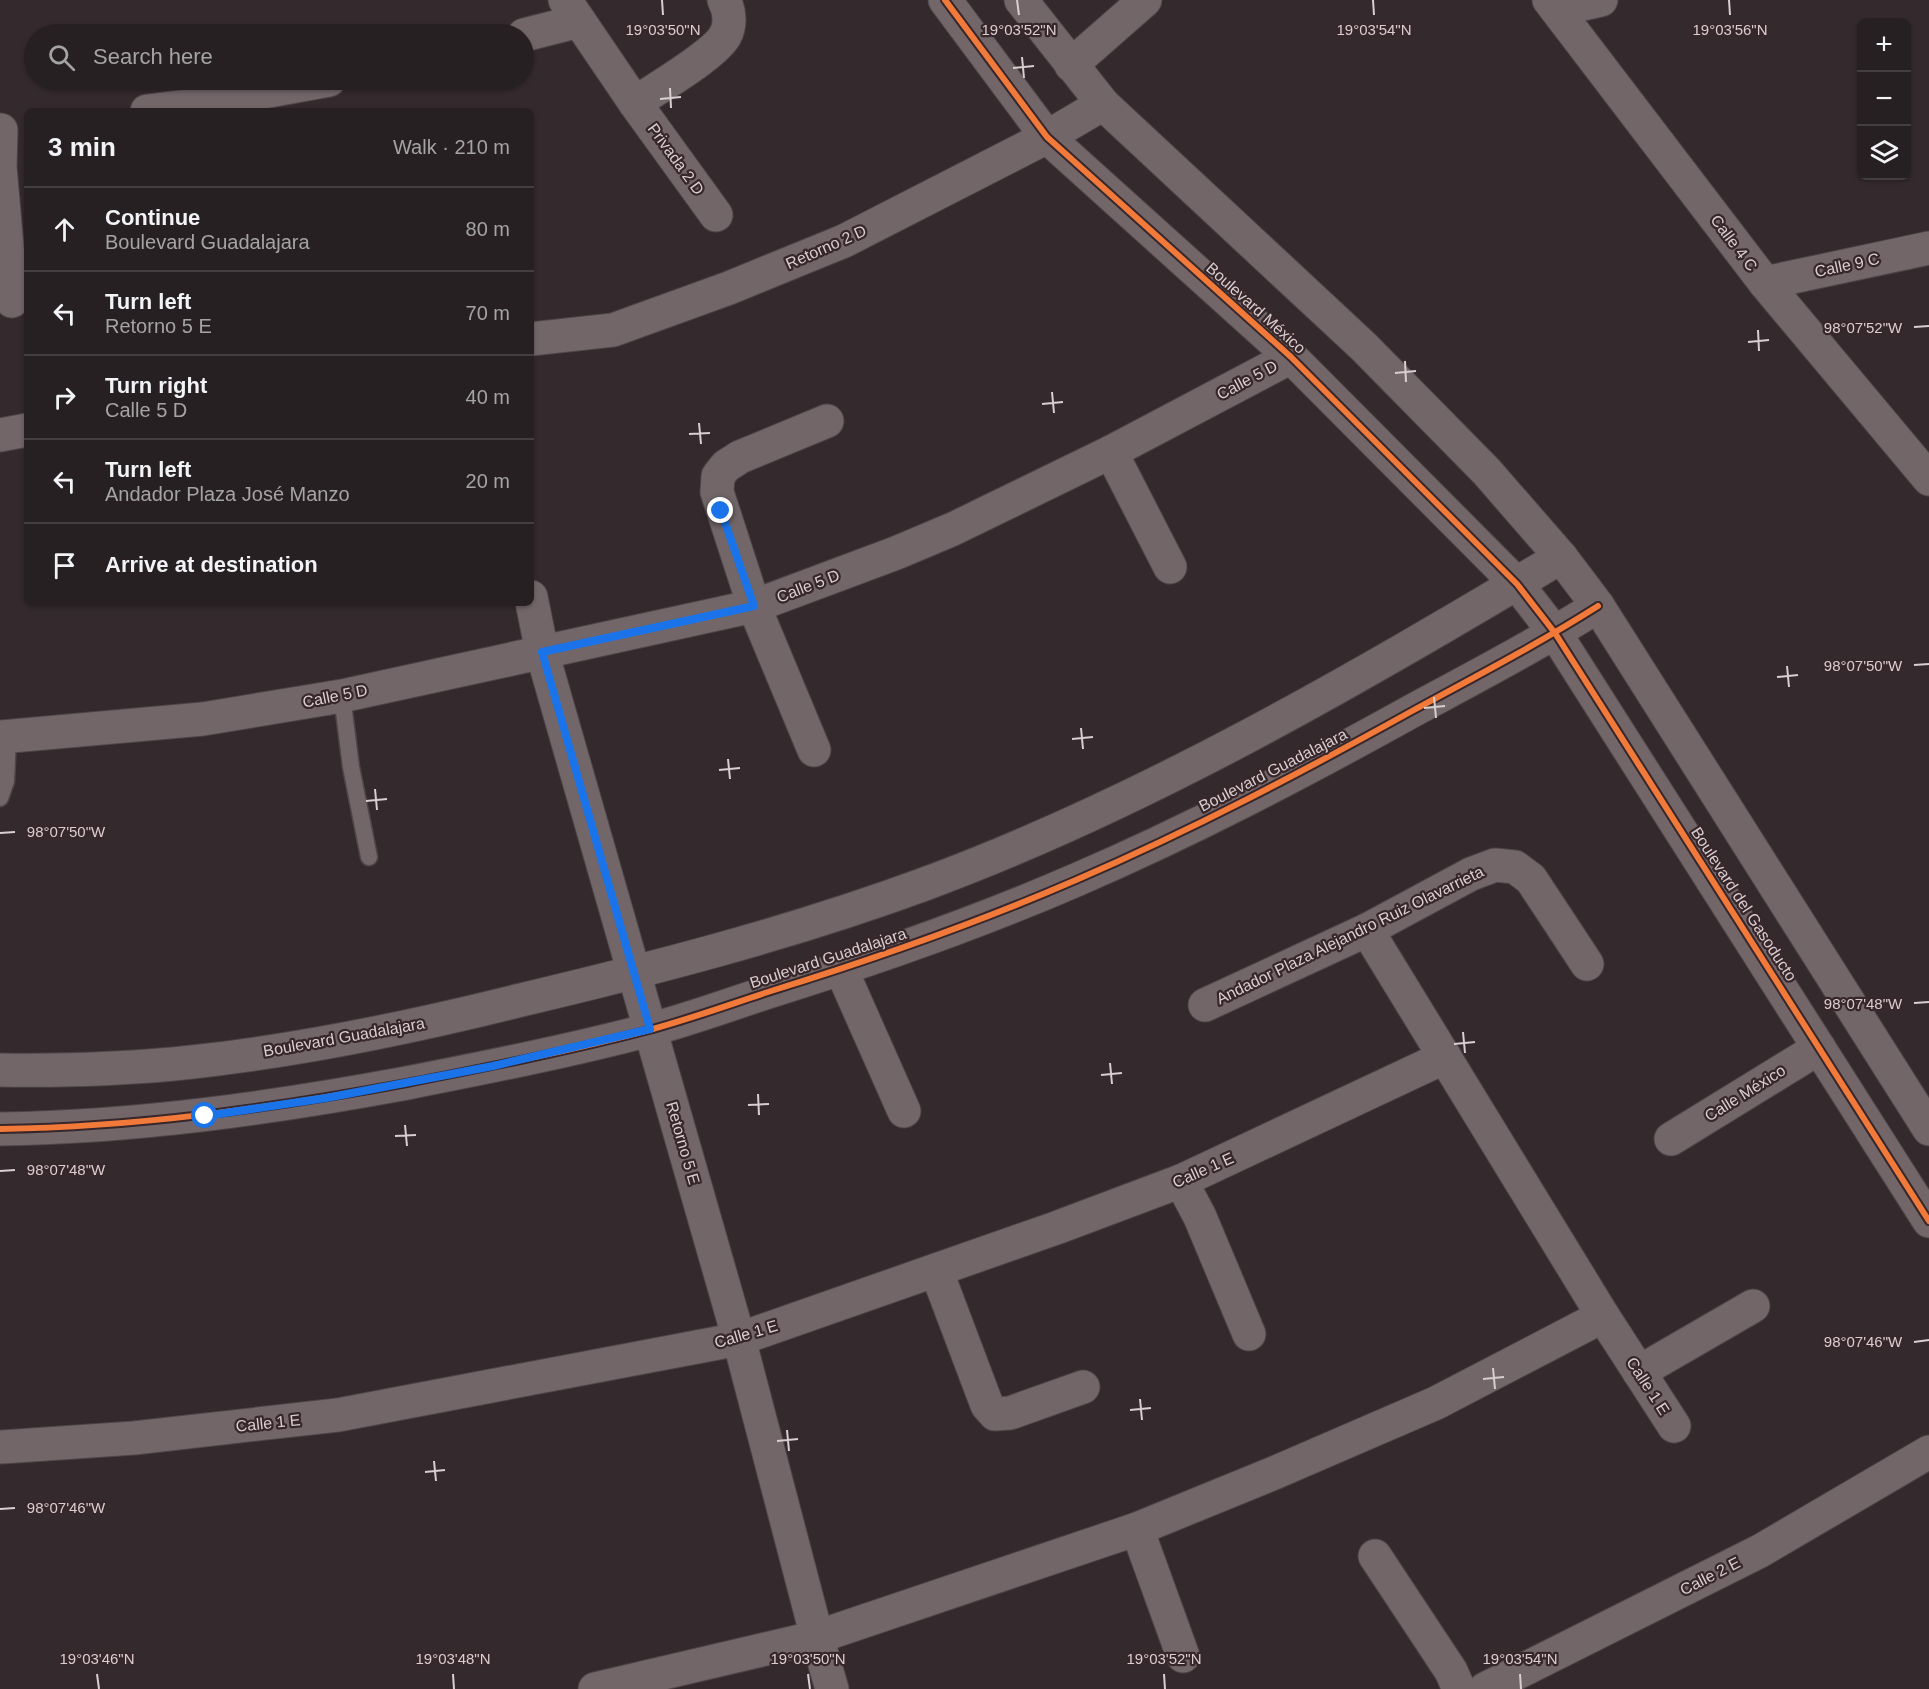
<!DOCTYPE html>
<html lang="en">
<head>
<meta charset="utf-8">
<style>
	:root { --surface:#272022; --page:#2f282a; --text:#f1f3f6; --muted:#a4a3a5; --line:#433e40 }
	body { margin:0; font-family:Arial,sans-serif; background:var(--page); color:var(--text) }
	.controls { position:absolute; right:18px; top:18px; display:grid; overflow:hidden; border-radius:9px; box-shadow:0 2px 4px #0004 }
	.controls button { width:54px; height:54px; display:grid; place-items:center; padding:0; border:0; border-bottom:2px solid var(--line); background:var(--surface); color:var(--text); font:30px sans-serif }
	.stop { position:absolute; width:18px; height:18px; margin:-14px; border:4px solid #1a73e8; border-radius:50%; background:#fff }
	.stop.end { background:#1a73e8; border-color:#fff; box-shadow:0 2px 6px #0008 }
	.list { margin:0; padding:0; list-style:none }
	h2 { display:flex; justify-content:space-between; align-items:center; height:78px; margin:0; padding:0 24px; font-size:26px }
	h2 small { font-size:20px; font-weight:400; color:var(--muted) }
	.list li { display:grid; grid-template-columns:39px 1fr auto; gap:18px; align-items:center; box-sizing:border-box; height:84px; padding:0 24px; border-top:2px solid var(--line) }
	.list b { display:block; font-size:22px; white-space:nowrap }
	.list p { margin:0; font-size:20px; white-space:nowrap; color:var(--muted) }
	.list em { font-size:20px; font-style:normal; color:var(--muted) }
	.icon { flex:none; width:33px; height:33px; fill:none; stroke:currentColor; stroke-width:2; stroke-linecap:round; stroke-linejoin:round }
	.map { position:relative; flex:none; width:1929px; height:1689px; overflow:hidden }
	.search { position:absolute; background:var(--surface); box-shadow:0 2px 4px #0004; left:24px; top:24px; width:510px; height:66px; display:flex; align-items:center; gap:15px; box-sizing:border-box; padding:0 21px; border-radius:33px; color:var(--muted); font-size:22px }
	.panel { position:absolute; background:var(--surface); box-shadow:0 2px 4px #0004; left:24px; top:108px; width:510px; height:498px; border-radius:9px }
	.map>svg:first-child { display:block }
</style>
</head>
<body>
<div class="map">
<svg width="1929" height="1689" viewBox="0 0 1929 1689">
	<rect width="100%" height="100%" fill="#342a2d"/>
	<g fill="none" stroke-linecap="round" stroke-linejoin="round">
		<defs>
			<g id="service">
				<path d="M 342,696 L 351,767 L 369,857"/>
				<path d="M 0,798 L 6,781 L 8,736"/>
			</g>
			<g id="minor">
				<path d="M 565,0 L 635,103 L 716,215"/>
				<path d="M 1549,0 L 1765,283 L 1929,479"/>
				<path d="M 1557,10 L 1601,0"/>
				<path d="M 524,35 L 579,21"/>
				<path d="M 1071,65 L 1145,0"/>
				<path d="M 635,103 C 657,88 713,56 725,36 C 731,25 730,11 724,0"/>
				<path d="M 147,111 L 187,106 L 329,80"/>
				<path d="M 1,130 L 0,167 L 12,301"/>
				<path d="M 1765,283 L 1929,248"/>
				<path d="M 531,339 L 613,330 L 729,288 L 844,241 L 1047,137 L 1103,104"/>
				<path d="M 0,435 L 27,430"/>
				<path d="M 1111,452 L 1170,567"/>
				<path d="M 531,597 L 542,652 L 739,1339 L 817,1637 L 832,1689"/>
				<path d="M 0,737 L 203,719 L 342,696 L 754,606 L 896,553 L 953,529 L 1111,452 L 1291,357"/>
				<path d="M 814,750 L 754,606 L 717,492 L 718,476 L 726,466 L 740,457 L 827,421"/>
				<path d="M 1367,930 L 1603,1316 L 1674,1426"/>
				<path d="M 841,969 L 904,1111"/>
				<path d="M 1205,1005 L 1367,930 L 1471,874 L 1495,865 L 1515,867 L 1531,879 L 1587,964"/>
				<path d="M 1671,1139 L 1819,1048"/>
				<path d="M 1181,1181 L 1200,1217 L 1249,1334"/>
				<path d="M 936,1270 L 987,1405 L 995,1414 L 1010,1413 L 1083,1387"/>
				<path d="M 1639,1372 L 1753,1306"/>
				<path d="M 2,1447 L 134,1438 L 338,1415 L 739,1339 L 1056,1228 L 1181,1181 L 1445,1057"/>
				<path d="M 1137,1529 L 1183,1656"/>
				<path d="M 1375,1556 L 1451,1671 L 1459,1689"/>
				<path d="M 595,1689 L 817,1637 L 1137,1529 L 1274,1473 L 1436,1403 L 1603,1316"/>
				<path d="M 1485,1689 L 1760,1551 L 1929,1452"/>
			</g>
			<g id="tertiary">
				<path d="M 945,0 L 1047,137 L 1291,357 L 1517,584 L 1555,633 L 1929,1221"/>
				<path d="M 1021,0 L 1103,104 L 1364,347 L 1487,472 L 1561,557 L 1598,606 L 1929,1129"/>
				<path d="M 0,1070 C 64,1071 128,1069 192,1062 C 303,1050 413,1027 521,1000 C 656,968 791,933 922,885 C 1147,802 1356,679 1561,557"/>
				<path d="M 0,1129 C 137,1127 272,1108 407,1083 C 488,1067 569,1051 649,1030 C 690,1019 731,1004 771,991 C 874,959 977,923 1076,880 C 1192,830 1302,772 1412,711 C 1475,677 1538,644 1598,606"/>
			</g>
		</defs>
		<use href="#service" stroke="#4e4548" stroke-width="19"/>
		<use href="#minor" stroke="#4e4548" stroke-width="35"/>
		<use href="#tertiary" stroke="#4e4548" stroke-width="35"/>
		<use href="#service" stroke="#726669" stroke-width="16"/>
		<use href="#minor" stroke="#726669" stroke-width="33"/>
		<use href="#tertiary" stroke="#726669" stroke-width="33"/>
		<defs>
			<g id="cycleway">
				<path d="M 945,0 L 1047,137 L 1291,357 L 1517,584 L 1555,633 L 1929,1221"/>
				<path d="M 0,1129 C 137,1127 272,1108 407,1083 C 488,1067 569,1051 649,1030 C 690,1019 731,1004 771,991 C 874,959 977,923 1076,880 C 1192,830 1302,772 1412,711 C 1475,677 1538,644 1598,606"/>
			</g>
		</defs>
		<use href="#cycleway" stroke="#37272b" stroke-width="10"/>
		<use href="#cycleway" stroke="#f17a3a" stroke-width="6"/>
	</g>
	<g fill="none" stroke-linecap="round" stroke-linejoin="round">
		<path stroke="#1a73e8" stroke-width="8" d="M 205,1116 L 326,1098 L 493,1066 L 650,1029 L 542,652 L 754,606 L 721,511"/>
	</g>
	<path fill="none" stroke="#d9ced0" stroke-width="2" d="M 662,0 L 663,15M 1017,0 L 1019,15M 1373,0 L 1374,15M 1729,0 L 1730,15M 1022,57 L 1024,78M 1013,68 L 1034,66M 670,88 L 671,108M 660,99 L 681,97M 1914,327 L 1929,326M 1758,330 L 1759,351M 1748,342 L 1769,340M 1405,361 L 1406,382M 1395,373 L 1416,371M 1052,392 L 1054,413M 1042,404 L 1063,402M 699,423 L 701,444M 689,434 L 710,433M 1914,665 L 1929,664M 1787,666 L 1789,687M 1777,677 L 1798,675M 1434,697 L 1436,718M 1424,708 L 1445,706M 1081,728 L 1083,749M 1072,739 L 1093,737M 728,759 L 730,779M 719,770 L 740,768M 375,789 L 377,810M 366,801 L 387,799M 0,833 L 15,832M 1914,1003 L 1929,1002M 1463,1032 L 1465,1053M 1454,1044 L 1475,1042M 1110,1063 L 1112,1084M 1101,1075 L 1122,1073M 758,1094 L 759,1115M 748,1105 L 769,1104M 405,1125 L 407,1146M 395,1136 L 416,1135M 0,1171 L 15,1170M 1914,1342 L 1929,1340M 1493,1368 L 1495,1389M 1483,1379 L 1504,1377M 1140,1399 L 1142,1420M 1130,1410 L 1151,1408M 787,1430 L 789,1451M 777,1441 L 798,1439M 434,1461 L 436,1481M 425,1472 L 445,1470M 0,1509 L 15,1508M 97,1674 L 99,1689M 453,1674 L 454,1689M 808,1674 L 810,1689M 1164,1674 L 1165,1689M 1520,1674 L 1521,1689"/>
	<g text-anchor="middle" dominant-baseline="central" stroke-width="4.5" stroke-linejoin="round" paint-order="stroke">
		<g font-size="16" fill="#d9ced0" stroke="#37272b">
			<text transform="translate(676 159) rotate(54)">Privada 2 D</text>
			<text transform="translate(1734 243) rotate(53)">Calle 4 C</text>
			<text transform="translate(826 247) rotate(-24)">Retorno 2 D</text>
			<text transform="translate(1847 265) rotate(-12)">Calle 9 C</text>
			<text transform="translate(1256 308) rotate(42)">Boulevard México</text>
			<text transform="translate(1247 380) rotate(-28)">Calle 5 D</text>
			<text transform="translate(808 586) rotate(-21)">Calle 5 D</text>
			<text transform="translate(335 696) rotate(-11)">Calle 5 D</text>
			<text transform="translate(1273 770) rotate(-27)">Boulevard Guadalajara</text>
			<text transform="translate(1744 904) rotate(57)">Boulevard del Gasoducto</text>
			<text transform="translate(1350 935) rotate(-26)">Andador Plaza Alejandro Ruiz Olavarrieta</text>
			<text transform="translate(828 958) rotate(-18)">Boulevard Guadalajara</text>
			<text transform="translate(344 1037) rotate(-10)">Boulevard Guadalajara</text>
			<text transform="translate(1745 1093) rotate(-32)">Calle México</text>
			<text transform="translate(683 1143) rotate(74)">Retorno 5 E</text>
			<text transform="translate(1203 1170) rotate(-24)">Calle 1 E</text>
			<text transform="translate(746 1334) rotate(-16)">Calle 1 E</text>
			<text transform="translate(1648 1386) rotate(57)">Calle 1 E</text>
			<text transform="translate(268 1423) rotate(-6)">Calle 1 E</text>
			<text transform="translate(1710 1576) rotate(-27)">Calle 2 E</text>
		</g>
	</g>
	<g font-size="15" text-anchor="middle" fill="#d9ced0" stroke="#37272b" stroke-width="4.5" stroke-linejoin="round" paint-order="stroke">
		<text x="663" y="35">19°03'50"N</text>
		<text x="1019" y="35">19°03'52"N</text>
		<text x="1374" y="35">19°03'54"N</text>
		<text x="1730" y="35">19°03'56"N</text>
		<text x="1863" y="333">98°07'52"W</text>
		<text x="1863" y="671">98°07'50"W</text>
		<text x="66" y="837">98°07'50"W</text>
		<text x="1863" y="1009">98°07'48"W</text>
		<text x="66" y="1175">98°07'48"W</text>
		<text x="1863" y="1347">98°07'46"W</text>
		<text x="66" y="1513">98°07'46"W</text>
		<text x="97" y="1664">19°03'46"N</text>
		<text x="453" y="1664">19°03'48"N</text>
		<text x="808" y="1664">19°03'50"N</text>
		<text x="1164" y="1664">19°03'52"N</text>
		<text x="1520" y="1664">19°03'54"N</text>
	</g>
</svg>
<div class="controls">
<button>+</button>
<button>−</button>
<button><svg class="icon" aria-label="layers" viewBox="0 0 24 24"><path d="M12 4l9 5-9 5-9-5zM3 14l9 5 9-5"/></svg></button>
</div>
<div class="stop" style="left:205px;top:1116px"></div>
<div class="stop end" style="left:721px;top:511px"></div>
<div class="search"><svg class="icon" aria-label="search" viewBox="0 0 24 24"><circle cx="10" cy="10" r="6"/><path d="M15 15l6 6"/></svg>Search here</div>
<section class="panel">
<h2>3 min<small>Walk · 210 m</small></h2>
<ul class="list">
<li><svg class="icon" aria-label="ahead" viewBox="0 0 24 24"><path d="M12 20V5M6 11l6-6 6 6"/></svg><div><b>Continue</b><p>Boulevard Guadalajara</p></div><em>80 m</em></li>
<li><svg class="icon" aria-label="left" viewBox="0 0 24 24"><path d="M17 20v-9H6M10 6l-5 5 5 5"/></svg><div><b>Turn left</b><p>Retorno 5 E</p></div><em>70 m</em></li>
<li><svg class="icon" aria-label="right" viewBox="0 0 24 24"><path d="M7 20v-9h11M14 6l5 5-5 5"/></svg><div><b>Turn right</b><p>Calle 5 D</p></div><em>40 m</em></li>
<li><svg class="icon" aria-label="left" viewBox="0 0 24 24"><path d="M17 20v-9H6M10 6l-5 5 5 5"/></svg><div><b>Turn left</b><p>Andador Plaza José Manzo</p></div><em>20 m</em></li>
<li><svg class="icon" aria-label="arrive" viewBox="0 0 24 24"><path d="M6 21V4h12l-3 4 3 4H6"/></svg><div><b>Arrive at destination</b></div></li>
</ul>
</section>
</div>
</body>
</html>
